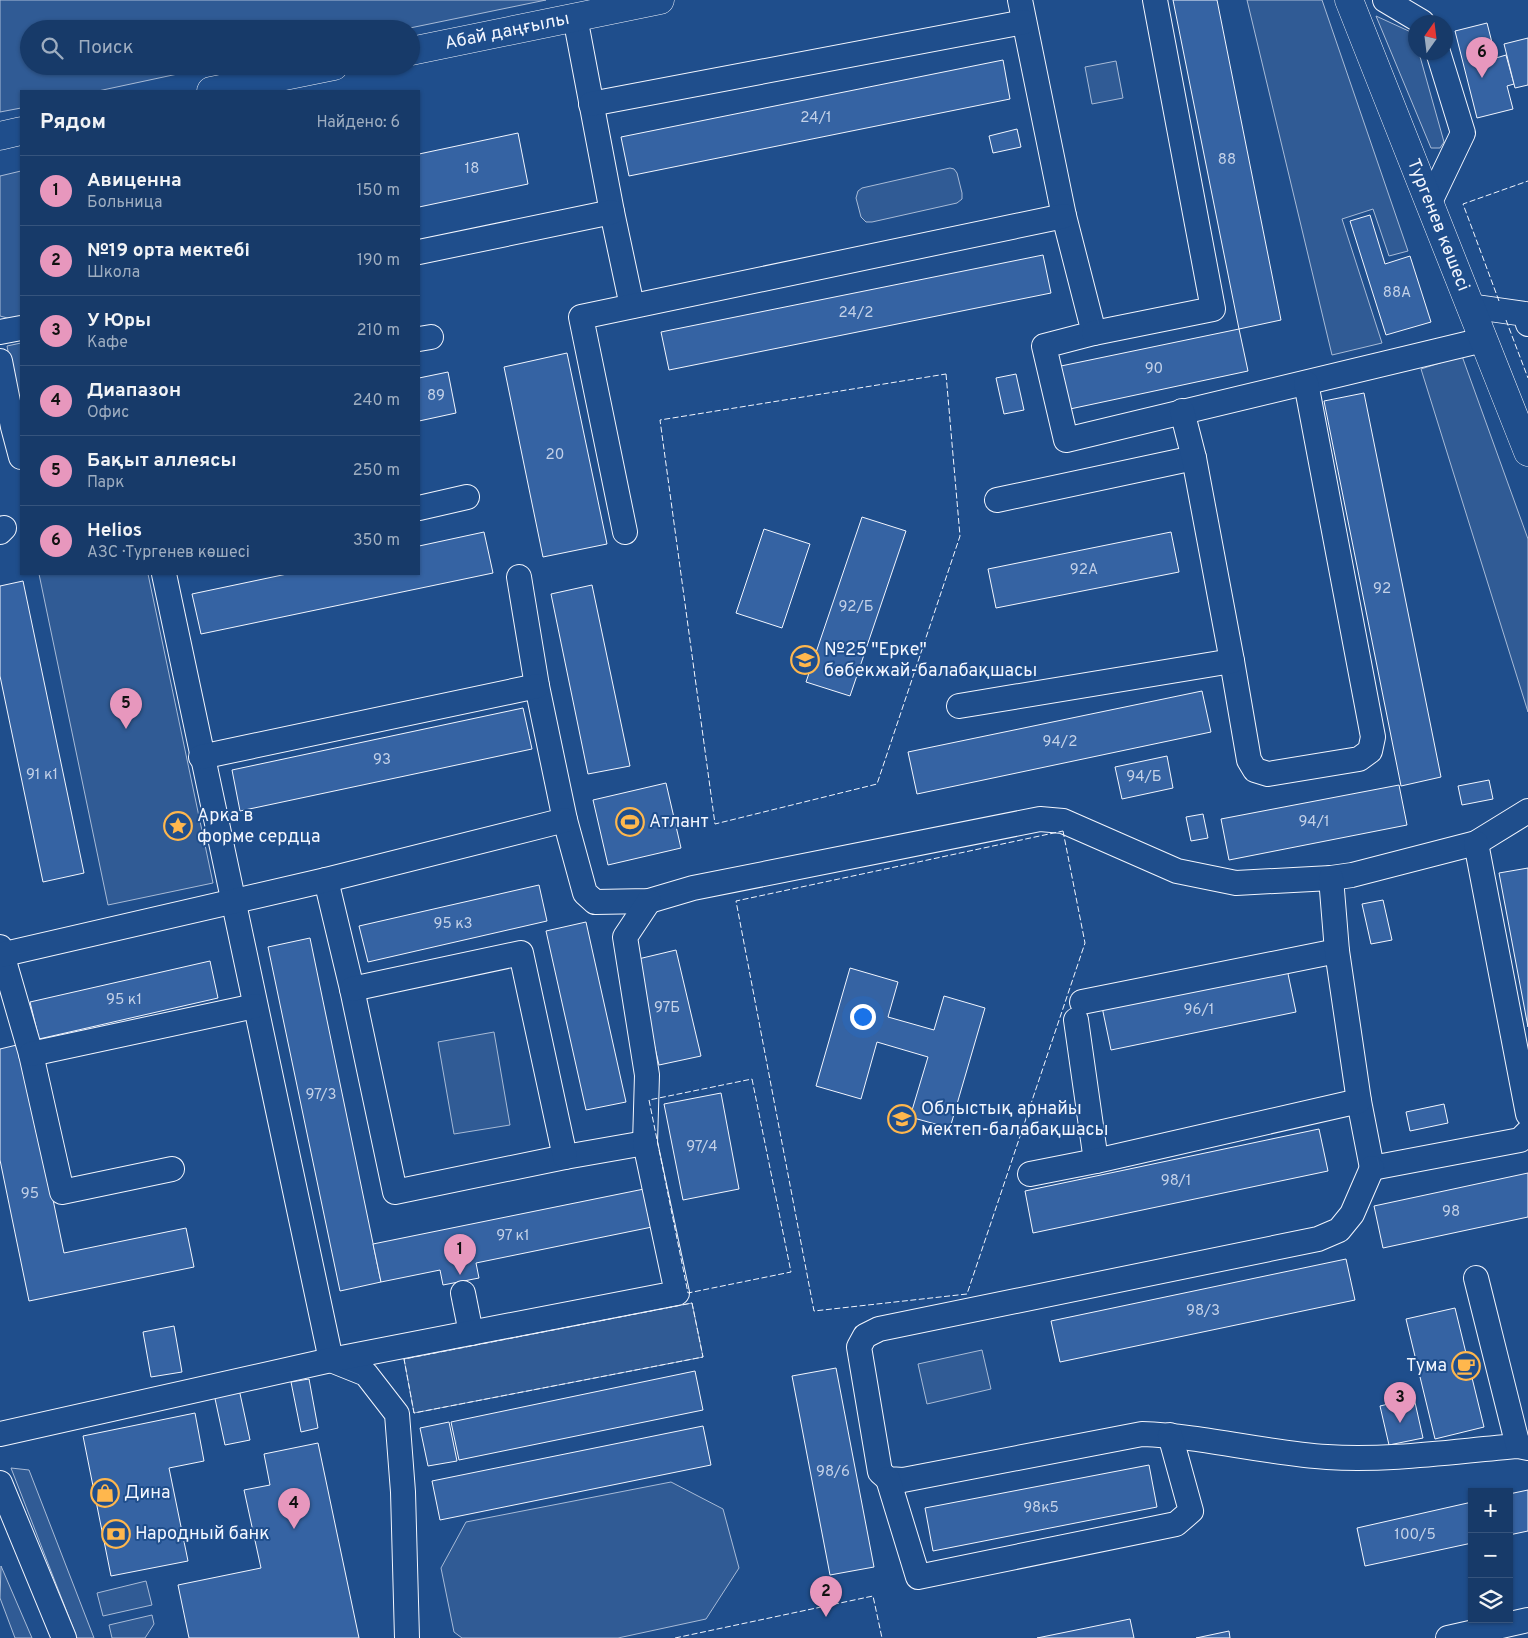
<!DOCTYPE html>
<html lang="ru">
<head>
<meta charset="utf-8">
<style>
	:root { --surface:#173a69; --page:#244571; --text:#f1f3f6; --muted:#9eadc0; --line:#36547d; --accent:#e797bd }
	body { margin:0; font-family:Overpass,sans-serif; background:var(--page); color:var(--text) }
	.controls { position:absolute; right:15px; bottom:15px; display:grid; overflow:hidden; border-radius:0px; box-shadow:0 1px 4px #0004 }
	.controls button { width:45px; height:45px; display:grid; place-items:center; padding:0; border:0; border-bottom:1px solid var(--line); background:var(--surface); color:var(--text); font:25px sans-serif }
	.compass { position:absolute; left:1408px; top:15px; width:45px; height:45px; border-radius:50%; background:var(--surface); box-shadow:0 1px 4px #0004; rotate:14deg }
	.you { position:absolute; left:862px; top:1016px; width:18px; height:18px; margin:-12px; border:4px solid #fff; border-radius:50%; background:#1a73e8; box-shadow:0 0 0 8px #1a73e833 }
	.badge { display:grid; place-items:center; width:32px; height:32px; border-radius:50%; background:var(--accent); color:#111; font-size:16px; font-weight:700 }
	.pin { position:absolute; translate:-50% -41px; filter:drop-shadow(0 1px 2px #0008) }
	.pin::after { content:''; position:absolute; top:26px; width:18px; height:15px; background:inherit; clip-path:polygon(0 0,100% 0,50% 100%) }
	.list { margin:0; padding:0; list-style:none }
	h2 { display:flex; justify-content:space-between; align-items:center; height:65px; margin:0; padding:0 20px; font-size:21px }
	h2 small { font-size:16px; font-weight:400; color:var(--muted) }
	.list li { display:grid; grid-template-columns:32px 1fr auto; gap:15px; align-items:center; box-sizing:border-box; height:70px; padding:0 20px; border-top:1px solid var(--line) }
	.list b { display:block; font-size:19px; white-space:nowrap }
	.list p { margin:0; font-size:16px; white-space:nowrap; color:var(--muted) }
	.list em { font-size:16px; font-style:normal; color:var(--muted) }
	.icon { flex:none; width:28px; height:28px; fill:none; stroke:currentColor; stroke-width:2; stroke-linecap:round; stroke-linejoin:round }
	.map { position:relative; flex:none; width:1528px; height:1638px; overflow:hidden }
	.search { position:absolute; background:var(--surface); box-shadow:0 1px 4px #0004; left:20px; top:20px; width:400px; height:55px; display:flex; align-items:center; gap:12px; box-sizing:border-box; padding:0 18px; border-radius:28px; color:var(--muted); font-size:19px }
	.panel { position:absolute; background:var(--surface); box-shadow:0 1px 4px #0004; left:20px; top:90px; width:400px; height:485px; border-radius:0px }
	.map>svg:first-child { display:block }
</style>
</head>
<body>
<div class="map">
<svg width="1528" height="1638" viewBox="0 0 1528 1638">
	<rect width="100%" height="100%" fill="#1f4e8c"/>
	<g fill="#305b95" stroke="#a8bbd7">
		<path d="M 0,0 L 546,0 L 405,29 L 29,29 L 29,66 L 215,66 L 98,91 L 21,91 L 21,108 L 0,112 Z"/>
		<path d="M 1247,0 L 1322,0 L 1408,251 L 1389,256 L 1373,209 L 1342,219 L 1382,343 L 1332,355 Z"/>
		<path d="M 1376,16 L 1413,33 L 1415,41 L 1416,52 L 1419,53 L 1444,142 L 1440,148 L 1431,148 Z"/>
		<path d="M 1116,61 L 1123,98 L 1092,104 L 1085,67 Z"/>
		<path d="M 950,168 L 954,169 L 957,173 L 962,193 L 962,199 L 957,203 L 872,222 L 866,222 L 861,217 L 856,198 L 858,191 L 862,188 Z"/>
		<path d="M 21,171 L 21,321 L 18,321 L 0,316 L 0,176 Z"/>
		<path d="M 21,343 L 21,413 L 7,346 Z"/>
		<path d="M 1462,356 L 1528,539 L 1528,712 L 1421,369 Z"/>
		<path d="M 39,574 L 148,574 L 213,883 L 108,905 Z"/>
		<path d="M 494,1032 L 510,1125 L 454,1134 L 438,1042 Z"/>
		<path d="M 692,1303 L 703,1357 L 414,1413 L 404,1359 Z"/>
		<path d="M 982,1350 L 991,1389 L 927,1404 L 918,1364 Z"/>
		<path d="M 11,1468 L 29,1470 L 94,1638 L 77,1638 Z"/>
		<path d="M 671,1482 L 723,1509 L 739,1568 L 706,1619 L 618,1638 L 462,1638 L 454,1632 L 441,1568 L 466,1522 Z"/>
		<path d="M 1,1566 L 32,1638 L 15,1638 L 0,1598 Z"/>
		<path d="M 146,1581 L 152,1605 L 103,1616 L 97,1593 Z"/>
		<path d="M 152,1615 L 154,1624 L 145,1638 L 112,1638 L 109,1625 Z"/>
	</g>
	<g fill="#3563a3" stroke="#f2f6ff">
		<path d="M 1173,0 L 1217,0 L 1281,320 L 1239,329 Z"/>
		<path d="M 1487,23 L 1496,58 L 1506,55 L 1514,84 L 1507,86 L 1513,109 L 1477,118 L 1455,31 Z"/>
		<path d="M 1528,38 L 1528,85 L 1515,88 L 1504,44 Z"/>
		<path d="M 1003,60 L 1010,99 L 629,176 L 621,137 Z"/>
		<path d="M 1017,129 L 1021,147 L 993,153 L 989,136 Z"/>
		<path d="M 518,133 L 528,184 L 419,207 L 419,154 Z"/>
		<path d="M 1370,215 L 1385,264 L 1410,256 L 1431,322 L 1386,335 L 1350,221 Z"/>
		<path d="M 1043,255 L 1051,293 L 669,370 L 661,332 Z"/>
		<path d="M 1239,329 L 1248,371 L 1070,409 L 1061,366 Z"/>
		<path d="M 567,353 L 607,544 L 543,557 L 504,367 Z"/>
		<path d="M 448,372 L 456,413 L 419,421 L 419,378 Z"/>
		<path d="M 1016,374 L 1024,410 L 1004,414 L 996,378 Z"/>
		<path d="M 1364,393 L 1441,777 L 1401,786 L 1324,401 Z"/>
		<path d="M 862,517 L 906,531 L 850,696 L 806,682 Z"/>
		<path d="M 764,529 L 810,544 L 782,628 L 736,613 Z"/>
		<path d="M 484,532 L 493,573 L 201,634 L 192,594 L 287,574 L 419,574 L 419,546 Z"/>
		<path d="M 1171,532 L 1179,572 L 996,608 L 988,569 Z"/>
		<path d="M 23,581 L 84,873 L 43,882 L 0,676 L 0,586 Z"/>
		<path d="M 592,585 L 630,766 L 588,774 L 551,594 Z"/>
		<path d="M 1202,691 L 1211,732 L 917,794 L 908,752 Z"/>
		<path d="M 523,708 L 532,749 L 240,811 L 232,770 Z"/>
		<path d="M 1167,756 L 1173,788 L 1122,799 L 1115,767 Z"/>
		<path d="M 1489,780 L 1493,799 L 1462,805 L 1458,786 Z"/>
		<path d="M 666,783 L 681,848 L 608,865 L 593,800 Z"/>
		<path d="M 1399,785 L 1407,825 L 1229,860 L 1221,819 Z"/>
		<path d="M 1203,814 L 1208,838 L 1191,841 L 1186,817 Z"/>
		<path d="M 1528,868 L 1528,1027 L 1499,873 Z"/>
		<path d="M 539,885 L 547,921 L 368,962 L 359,926 Z"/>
		<path d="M 1383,900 L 1392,940 L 1371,944 L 1362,904 Z"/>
		<path d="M 586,922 L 626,1102 L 586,1110 L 546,931 Z"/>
		<path d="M 310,938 L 381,1282 L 340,1291 L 268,947 Z"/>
		<path d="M 676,950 L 701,1056 L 659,1065 L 634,960 Z"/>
		<path d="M 210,961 L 218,998 L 39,1039 L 30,1002 Z"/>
		<path d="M 850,968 L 898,982 L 888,1017 L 934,1030 L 944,996 L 985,1008 L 950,1128 L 910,1117 L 928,1057 L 877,1042 L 861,1099 L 816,1086 Z"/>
		<path d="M 1287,969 L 1296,1012 L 1111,1050 L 1102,1007 Z"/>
		<path d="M 21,1044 L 64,1253 L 186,1228 L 194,1267 L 29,1301 L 0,1160 L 0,1049 Z"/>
		<path d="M 721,1093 L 739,1189 L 683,1200 L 664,1104 Z"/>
		<path d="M 1444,1104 L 1448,1123 L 1410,1131 L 1406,1112 Z"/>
		<path d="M 1319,1129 L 1328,1171 L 1033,1233 L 1025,1191 Z"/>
		<path d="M 1528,1173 L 1528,1217 L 1383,1248 L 1374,1206 Z"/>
		<path d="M 644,1189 L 652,1227 L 476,1263 L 479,1278 L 443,1285 L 440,1270 L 381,1282 L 373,1244 Z"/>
		<path d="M 1346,1259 L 1355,1300 L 1060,1362 L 1051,1321 Z"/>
		<path d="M 1455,1308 L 1484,1427 L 1435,1439 L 1406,1319 Z"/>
		<path d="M 174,1326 L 182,1372 L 151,1377 L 143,1332 Z"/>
		<path d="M 836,1368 L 874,1567 L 830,1575 L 792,1376 Z"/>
		<path d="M 695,1371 L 703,1410 L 459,1460 L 451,1422 Z"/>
		<path d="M 309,1379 L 318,1428 L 301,1432 L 291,1382 Z"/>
		<path d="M 239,1389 L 250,1440 L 225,1445 L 214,1394 Z"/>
		<path d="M 1414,1398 L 1423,1438 L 1389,1445 L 1380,1406 Z"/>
		<path d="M 195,1413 L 204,1461 L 169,1468 L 188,1561 L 111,1576 L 83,1436 Z"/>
		<path d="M 449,1422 L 457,1461 L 428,1466 L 420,1428 Z"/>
		<path d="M 703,1426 L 711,1465 L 440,1520 L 432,1481 Z"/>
		<path d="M 318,1443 L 359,1638 L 189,1638 L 178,1585 L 261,1568 L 244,1490 L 270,1485 L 264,1454 Z"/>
		<path d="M 1149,1465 L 1157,1507 L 933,1551 L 925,1508 Z"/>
		<path d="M 1528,1490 L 1528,1531 L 1509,1535 L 1509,1494 Z"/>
		<path d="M 1472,1502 L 1472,1543 L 1365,1566 L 1357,1528 Z"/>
		<path d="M 1130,1619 L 1134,1638 L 1037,1638 Z"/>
		<path d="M 1229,1631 L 1230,1638 L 1196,1638 Z"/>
	</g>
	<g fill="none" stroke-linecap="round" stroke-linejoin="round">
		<defs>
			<g id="minor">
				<path d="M 1020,0 L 1064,216 L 1094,333 L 1044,346 L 1066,440 L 1483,340"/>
				<path d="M 1385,0 L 1422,22"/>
				<path d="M 575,17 L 612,212 L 632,306"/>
				<path d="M 591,104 L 1024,22"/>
				<path d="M 1429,204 L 1463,133 L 1438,52"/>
				<path d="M 419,252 L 612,212"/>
				<path d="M 1469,306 L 1525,314 L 1528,324"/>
				<path d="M 0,332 L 21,328"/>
				<path d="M 1094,333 L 1213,309 L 1155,0"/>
				<path d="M 419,339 L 431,337"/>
				<path d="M 0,361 L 13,427 L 21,457"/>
				<path d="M 997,500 L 1194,458"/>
				<path d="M 419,508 L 467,497"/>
				<path d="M 0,532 L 4,528"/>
				<path d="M 625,532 L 581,317 L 1064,216"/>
				<path d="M 164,574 L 331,1360 L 366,1374 L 397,1414 L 403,1492 L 407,1638"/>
				<path d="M 519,577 L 537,686 L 565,820 L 585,893 L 595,902 L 649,901 L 693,888 L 1040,819 L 1063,821 L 1177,871 L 1236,883 L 1331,878 L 1352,875 L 1476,843 L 1528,811"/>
				<path d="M 1232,661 L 1249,760 L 1255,770 L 1268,774 L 1359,759 L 1370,751 L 1373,737 L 1306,383"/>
				<path d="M 959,706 L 1232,661 L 1194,458 L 1182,411"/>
				<path d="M 201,757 L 537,686"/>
				<path d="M 1476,843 L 1528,1114"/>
				<path d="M 326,880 L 352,989 L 395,1192 L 565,1157 L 645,1143"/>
				<path d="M 0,947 L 31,1054 L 62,1192 L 172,1169"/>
				<path d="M 0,955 L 326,880 L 565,820"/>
				<path d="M 352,989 L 521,953 L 565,1157"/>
				<path d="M 1082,1002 L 1337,951"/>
				<path d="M 1076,1020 L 1096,1161"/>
				<path d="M 31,1054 L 255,1006"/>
				<path d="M 1359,1101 L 1372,1168 L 1520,1140 L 1528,1132"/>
				<path d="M 1372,1168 L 1352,1214 L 1339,1230 L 1318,1239 L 879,1329 L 865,1336 L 859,1347 L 880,1472 L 888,1479 L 903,1480 L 1142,1434 C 1204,1436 1265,1453 1327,1457 C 1391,1461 1455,1451 1518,1446 L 1528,1448"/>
				<path d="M 1030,1174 L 1096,1161 L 1359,1101 L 1337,951 L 1331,878"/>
				<path d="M 1476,1278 L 1518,1446"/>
				<path d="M 463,1293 L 471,1333"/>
				<path d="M 0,1434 L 331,1360 L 677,1293 L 645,1143 L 647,1075 L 625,937 L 649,901"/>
				<path d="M 888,1479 L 918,1577 L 1176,1524 L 1191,1511 L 1170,1435"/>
				<path d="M 0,1483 L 64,1638"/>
				<path d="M 1448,1638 L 1528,1620"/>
			</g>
			<g id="major">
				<path id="s1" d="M 1349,0 L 1528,452"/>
				<path id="s2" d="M 411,51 L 660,0"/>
				<path d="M 211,91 L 334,66"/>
				<path d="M 0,136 L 21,131"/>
			</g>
		</defs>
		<use href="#minor" stroke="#f2f6ff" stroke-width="26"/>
		<use href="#major" stroke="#f2f6ff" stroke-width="29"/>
		<use href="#minor" stroke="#1f4e8c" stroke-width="24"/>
		<use href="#major" stroke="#1f4e8c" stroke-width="28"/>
		<g stroke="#f2f6ff" stroke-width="1" stroke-dasharray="6 2.5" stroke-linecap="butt">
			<path d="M 1499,301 L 1463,204 L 1528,181"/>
			<path d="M 1506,320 L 1528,378"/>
			<path d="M 946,374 L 960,536 L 877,784 L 715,824 L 660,420 Z"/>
			<path d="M 1063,831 L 1085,943 L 967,1294 L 814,1311 L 736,901 Z"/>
			<path d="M 752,1079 L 791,1272 L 688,1293 L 649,1100 Z"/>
			<path d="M 692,1303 L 703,1357 L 414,1413 L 404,1359 Z"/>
			<path d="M 675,1638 L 873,1596 L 882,1638"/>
		</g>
	</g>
	<defs>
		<symbol id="school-ring" viewBox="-11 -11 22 22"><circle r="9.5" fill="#1f4e8c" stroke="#ffb74d" stroke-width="1.5"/><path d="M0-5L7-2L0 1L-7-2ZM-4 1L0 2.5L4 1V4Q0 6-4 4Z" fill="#ffb74d"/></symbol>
		<symbol id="stadium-ring" viewBox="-11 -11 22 22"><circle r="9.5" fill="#1f4e8c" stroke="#ffb74d" stroke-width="1.5"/><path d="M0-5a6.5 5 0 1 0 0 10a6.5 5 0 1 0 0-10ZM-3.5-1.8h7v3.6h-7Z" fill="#ffb74d"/></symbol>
		<symbol id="sight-ring" viewBox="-11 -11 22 22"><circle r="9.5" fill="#1f4e8c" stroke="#ffb74d" stroke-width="1.5"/><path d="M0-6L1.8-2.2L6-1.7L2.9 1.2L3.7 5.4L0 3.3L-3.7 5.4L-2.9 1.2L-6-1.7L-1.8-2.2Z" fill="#ffb74d"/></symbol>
		<symbol id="cafe-ring" viewBox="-11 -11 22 22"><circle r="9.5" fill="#1f4e8c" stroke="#ffb74d" stroke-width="1.5"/><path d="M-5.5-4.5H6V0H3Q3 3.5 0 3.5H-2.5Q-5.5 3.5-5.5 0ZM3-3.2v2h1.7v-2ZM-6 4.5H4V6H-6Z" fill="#ffb74d"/></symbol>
		<symbol id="shop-ring" viewBox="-11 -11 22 22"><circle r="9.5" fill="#1f4e8c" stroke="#ffb74d" stroke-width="1.5"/><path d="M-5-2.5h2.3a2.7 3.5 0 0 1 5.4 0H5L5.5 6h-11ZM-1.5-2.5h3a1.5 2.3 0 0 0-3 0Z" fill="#ffb74d"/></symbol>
		<symbol id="bank-ring" viewBox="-11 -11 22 22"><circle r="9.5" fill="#1f4e8c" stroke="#ffb74d" stroke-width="1.5"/><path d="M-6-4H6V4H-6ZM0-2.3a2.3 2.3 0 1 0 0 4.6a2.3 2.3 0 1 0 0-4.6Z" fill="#ffb74d"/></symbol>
	</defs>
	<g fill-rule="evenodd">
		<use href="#school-ring" x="789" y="644" width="32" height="32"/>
		<use href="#stadium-ring" x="614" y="806" width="32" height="32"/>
		<use href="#sight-ring" x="162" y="810" width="32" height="32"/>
		<use href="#school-ring" x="886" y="1103" width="32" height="32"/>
		<use href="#cafe-ring" x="1450" y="1350" width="32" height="32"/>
		<use href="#shop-ring" x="89" y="1477" width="32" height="32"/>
		<use href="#bank-ring" x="100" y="1518" width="32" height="32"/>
	</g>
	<g text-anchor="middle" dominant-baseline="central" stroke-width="4" stroke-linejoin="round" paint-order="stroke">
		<g font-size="15" fill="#c3d1e8">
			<text x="816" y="118">24/1</text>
			<text x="1227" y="160">88</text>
			<text x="472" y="169">18</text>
			<text x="1397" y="293">88А</text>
			<text x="856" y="313">24/2</text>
			<text x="1154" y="369">90</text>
			<text x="436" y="396">89</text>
			<text x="555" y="455">20</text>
			<text x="1084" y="570">92А</text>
			<text x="1382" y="589">92</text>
			<text x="856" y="607">92/Б</text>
			<text x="1060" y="742">94/2</text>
			<text x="382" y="760">93</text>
			<text x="42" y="775">91 к1</text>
			<text x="1144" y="777">94/Б</text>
			<text x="1314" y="822">94/1</text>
			<text x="453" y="924">95 к3</text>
			<text x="124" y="1000">95 к1</text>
			<text x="667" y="1008">97Б</text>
			<text x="1199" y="1010">96/1</text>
			<text x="321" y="1095">97/3</text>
			<text x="702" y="1147">97/4</text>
			<text x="1176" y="1181">98/1</text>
			<text x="30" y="1194">95</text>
			<text x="1451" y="1212">98</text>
			<text x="513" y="1236">97 к1</text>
			<text x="1203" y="1311">98/3</text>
			<text x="833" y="1472">98/6</text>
			<text x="1041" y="1508">98к5</text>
			<text x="1415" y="1535">100/5</text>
		</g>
		<g font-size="18" fill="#f2f6ff" stroke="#1f4e8c">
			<text stroke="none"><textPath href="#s2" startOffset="98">Абай даңғылы</textPath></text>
			<text stroke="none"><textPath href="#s1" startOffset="242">Тургенев көшесі</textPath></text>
		</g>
		<g font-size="18" fill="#f2f6ff" stroke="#1f4e8c" text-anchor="start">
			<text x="824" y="650">№25 "Ерке"<tspan x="824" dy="21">бөбекжай-балабақшасы</tspan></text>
			<text x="197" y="816">Арка в<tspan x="197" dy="21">форме сердца</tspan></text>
			<text x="649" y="822">Атлант</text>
			<text x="921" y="1109">Облыстық арнайы<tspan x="921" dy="21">мектеп-балабақшасы</tspan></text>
			<text x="1447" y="1366" text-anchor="end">Тума</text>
			<text x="124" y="1493">Дина</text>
			<text x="135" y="1534">Народный банк</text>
		</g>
	</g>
</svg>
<div class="controls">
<button>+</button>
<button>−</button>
<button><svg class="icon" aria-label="layers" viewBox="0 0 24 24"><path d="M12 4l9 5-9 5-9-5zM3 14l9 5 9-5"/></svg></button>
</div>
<svg class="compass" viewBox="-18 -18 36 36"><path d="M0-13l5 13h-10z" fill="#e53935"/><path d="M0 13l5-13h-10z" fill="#9eadc0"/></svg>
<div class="you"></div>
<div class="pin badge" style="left:460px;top:1275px">1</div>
<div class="pin badge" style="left:826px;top:1617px">2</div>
<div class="pin badge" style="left:1400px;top:1423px">3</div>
<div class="pin badge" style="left:294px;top:1529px">4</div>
<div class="pin badge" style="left:126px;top:729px">5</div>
<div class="pin badge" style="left:1482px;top:78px">6</div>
<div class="search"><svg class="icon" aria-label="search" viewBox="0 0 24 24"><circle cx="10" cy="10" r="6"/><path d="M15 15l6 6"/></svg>Поиск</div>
<section class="panel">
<h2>Рядом<small>Найдено: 6</small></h2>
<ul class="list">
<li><span class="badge">1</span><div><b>Авиценна</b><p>Больница</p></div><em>150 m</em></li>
<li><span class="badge">2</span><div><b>№19 орта мектебі</b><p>Школа</p></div><em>190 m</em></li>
<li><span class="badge">3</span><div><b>У Юры</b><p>Кафе</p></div><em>210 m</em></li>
<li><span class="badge">4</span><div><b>Диапазон</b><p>Офис</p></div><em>240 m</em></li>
<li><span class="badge">5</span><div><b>Бақыт аллеясы</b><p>Парк</p></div><em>250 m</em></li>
<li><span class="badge">6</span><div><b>Helios</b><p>АЗС · Тургенев көшесі</p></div><em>350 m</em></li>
</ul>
</section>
</div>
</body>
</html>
